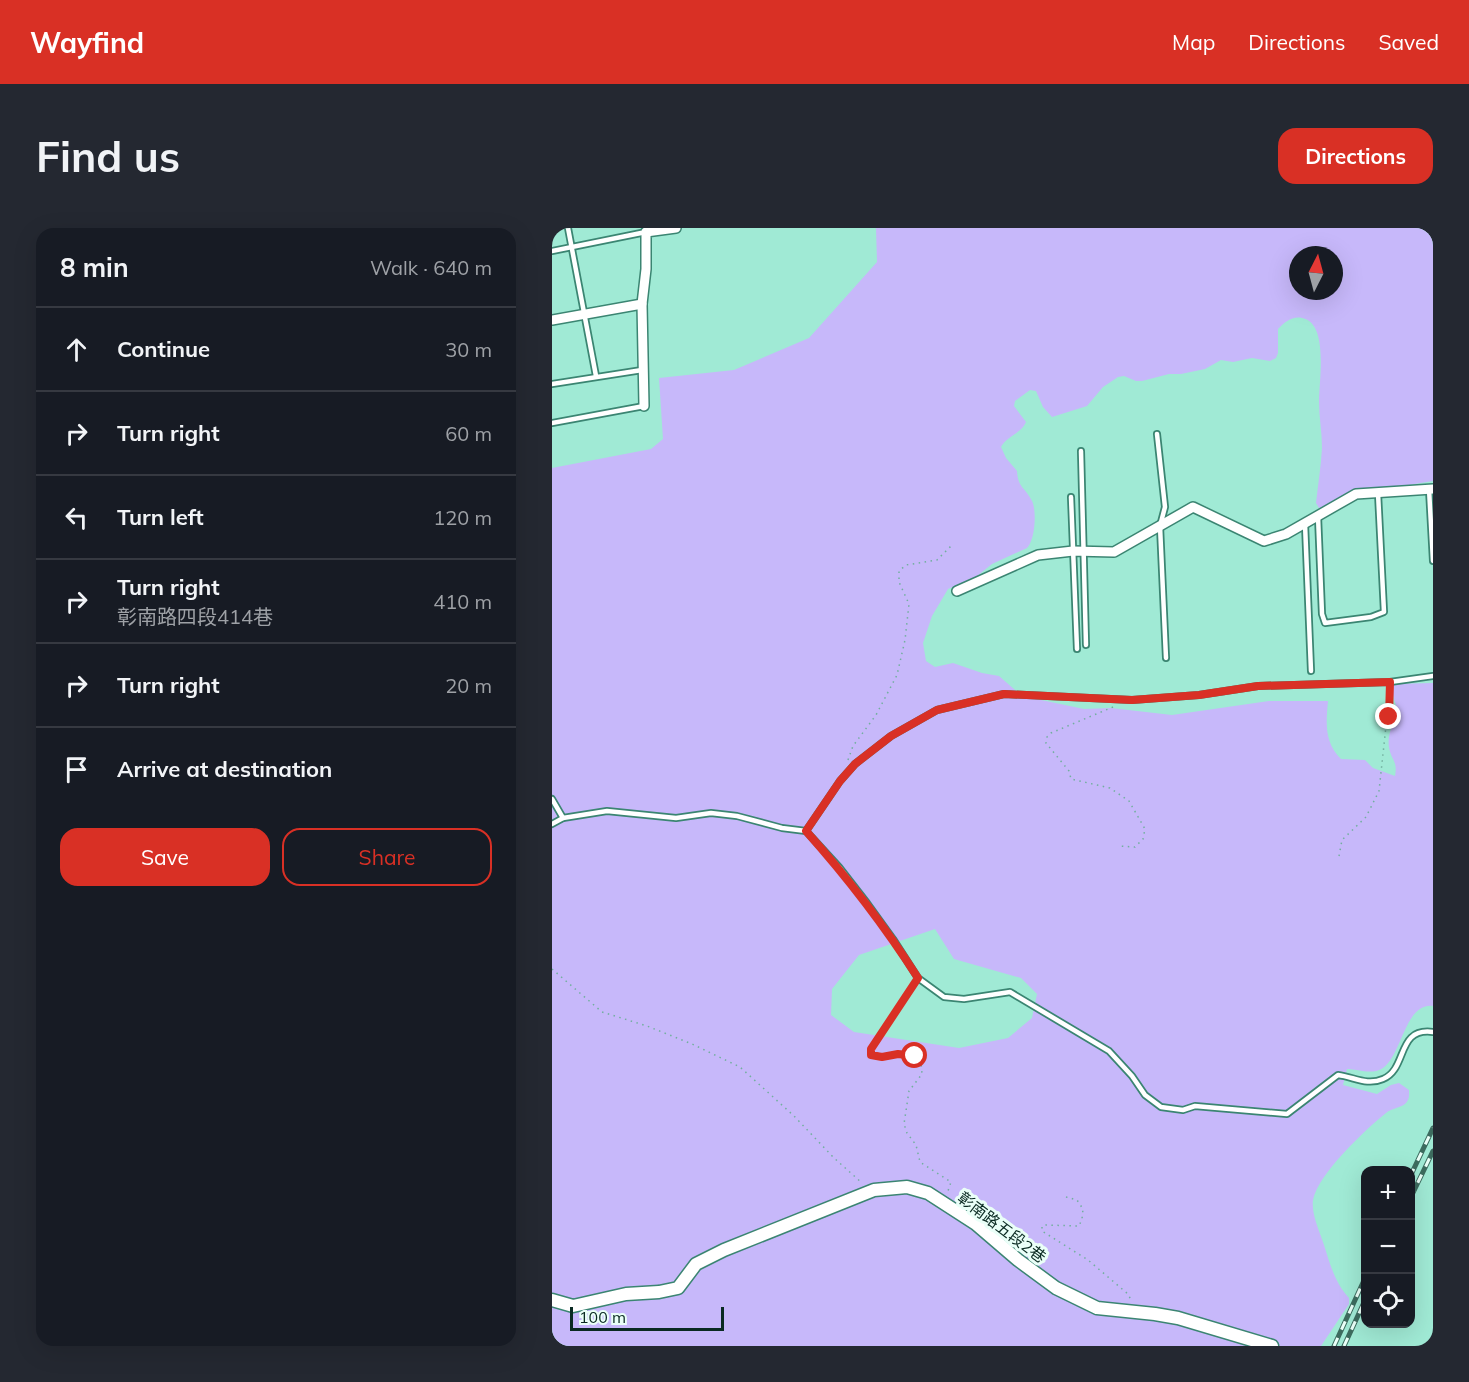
<!DOCTYPE html>
<html lang="en">
<head>
<meta charset="utf-8">
<style>
	:root { --surface:#171b24; --page:#242831; --text:#f1f3f6; --muted:#9ea1a6; --line:#363941; --accent:#d93025 }
	body { margin:0; font-family:Mulish,"Noto Sans TC",sans-serif; background:var(--page); color:var(--text) }
	.controls { position:absolute; right:18px; bottom:18px; display:grid; overflow:hidden; border-radius:12px; box-shadow:0 6px 24px #0002 }
	.controls button { width:54px; height:54px; display:grid; place-items:center; padding:0; border:0; border-bottom:2px solid var(--line); background:var(--surface); color:var(--text); font:30px sans-serif }
	.compass { position:absolute; left:737px; top:18px; width:54px; height:54px; border-radius:50%; background:var(--surface); box-shadow:0 6px 24px #0002; rotate:6deg }
	.scale { position:absolute; left:18px; bottom:15px; width:154px; box-sizing:border-box; padding-left:6px; border:3px solid #0a2a22; border-top:0; font-size:16px; line-height:21px; white-space:nowrap; color:#0a2a22; -webkit-text-stroke:4px #eafff8; paint-order:stroke }
	.stop { position:absolute; width:18px; height:18px; margin:-14px; border:4px solid #d93025; border-radius:50%; background:#fff }
	.stop.end { background:#d93025; border-color:#fff; box-shadow:0 2px 6px #0008 }
	.list { margin:0; padding:0; list-style:none }
	h2 { display:flex; justify-content:space-between; align-items:center; height:78px; margin:0; padding:0 24px; font-size:26px }
	h2 small { font-size:20px; font-weight:400; color:var(--muted) }
	.list li { display:grid; grid-template-columns:39px 1fr auto; gap:18px; align-items:center; box-sizing:border-box; height:84px; padding:0 24px; border-top:2px solid var(--line) }
	.list b { display:block; font-size:22px; white-space:nowrap }
	.list p { margin:0; font-size:20px; white-space:nowrap; color:var(--muted) }
	.list em { font-size:20px; font-style:normal; color:var(--muted) }
	.actions { display:flex; gap:12px; padding:18px 24px }
	.actions a { flex:1; padding:14px 0; border:2px solid var(--accent); border-radius:18px; text-align:center; font-size:21px; color:var(--accent) }
	.actions .main { background:var(--accent); color:#fff }
	.icon { flex:none; width:33px; height:33px; fill:none; stroke:currentColor; stroke-width:2; stroke-linecap:round; stroke-linejoin:round }
	.map { position:relative; flex:none; width:881px; height:1118px; overflow:hidden; border-radius:18px }
	header { display:flex; align-items:center; gap:36px; box-sizing:border-box; height:84px; padding:0 30px; background:var(--accent); color:#fff }
	header strong { font-size:28px }
	nav { display:flex; gap:33px; margin-inline-start:auto; font-size:21px }
	.intro { display:flex; align-items:center; justify-content:space-between; box-sizing:border-box; height:144px; padding:0 36px }
	h1 { margin:0; font-size:42px }
	.button { padding:15px 27px; border-radius:18px; background:var(--accent); color:#fff; font-size:21px; font-weight:700 }
	main { display:flex; gap:36px; padding:0 36px }
	aside { flex:1; background:var(--surface); border-radius:18px; box-shadow:0 6px 24px #0002 }
	.map>svg:first-child { display:block }
</style>
</head>
<body>
<header>
<strong>Wayfind</strong>
<nav><a>Map</a><a>Directions</a><a>Saved</a></nav>
</header>
<div class="intro"><h1>Find us</h1><a class="button">Directions</a></div>
<main>
<aside>
<h2>8 min<small>Walk · 640 m</small></h2>
<ul class="list">
<li><svg class="icon" aria-label="ahead" viewBox="0 0 24 24"><path d="M12 20V5M6 11l6-6 6 6"/></svg><div><b>Continue</b></div><em>30 m</em></li>
<li><svg class="icon" aria-label="right" viewBox="0 0 24 24"><path d="M7 20v-9h11M14 6l5 5-5 5"/></svg><div><b>Turn right</b></div><em>60 m</em></li>
<li><svg class="icon" aria-label="left" viewBox="0 0 24 24"><path d="M17 20v-9H6M10 6l-5 5 5 5"/></svg><div><b>Turn left</b></div><em>120 m</em></li>
<li><svg class="icon" aria-label="right" viewBox="0 0 24 24"><path d="M7 20v-9h11M14 6l5 5-5 5"/></svg><div><b>Turn right</b><p>彰南路四段414巷</p></div><em>410 m</em></li>
<li><svg class="icon" aria-label="right" viewBox="0 0 24 24"><path d="M7 20v-9h11M14 6l5 5-5 5"/></svg><div><b>Turn right</b></div><em>20 m</em></li>
<li><svg class="icon" aria-label="arrive" viewBox="0 0 24 24"><path d="M6 21V4h12l-3 4 3 4H6"/></svg><div><b>Arrive at destination</b></div></li>
</ul>
<div class="actions"><a class="main">Save</a><a>Share</a></div>
</aside>
<div class="map">
<svg width="881" height="1118" viewBox="0 0 881 1118">
	<rect width="100%" height="100%" fill="#a0ead5"/>
	<path fill="#c7b8fa" fill-rule="evenodd" d="M 324,0 L 881,0 L 881,253 L 801,266 L 785,275 L 767,280 L 764,275 C 766,257 769,238 770,220 C 770,204 767,189 767,174 C 767,152 777,95 750,90 C 740,88 733,94 726,101 L 726,125 L 724,130 L 718,133 L 700,130 L 681,134 L 669,132 L 653,141 L 629,146 L 617,146 L 590,153 L 584,153 L 572,148 L 566,149 L 551,159 L 535,178 L 500,189 L 491,179 L 484,163 L 478,162 L 463,173 L 462,178 L 474,194 C 470,205 455,208 449,219 L 454,230 L 465,243 C 466,260 473,259 480,273 C 485,283 483,312 475,320 L 440,336 L 425,348 L 396,361 L 380,388 L 371,415 L 374,433 L 383,439 L 401,435 L 430,445 L 447,448 L 470,468 L 532,481 L 559,480 L 620,487 L 717,473 L 776,473 C 774,495 772,514 789,531 L 813,532 L 821,540 L 843,548 C 846,533 839,532 837,519 C 835,507 841,495 846,485 L 838,456 L 881,455 L 881,778 C 851,774 850,834 827,842 C 818,846 804,841 795,841 L 791,857 L 825,866 L 839,857 L 847,855 L 857,862 C 857,867 858,870 854,875 C 849,880 840,880 834,885 C 813,902 766,946 761,972 C 759,986 768,1004 772,1017 C 778,1036 783,1055 797,1070 L 797,1076 L 769,1118 L 0,1118 L 0,240 L 99,221 L 111,211 L 107,150 L 182,142 L 257,110 L 325,34 ZM 746,27 L 782,27 L 782,63 L 746,63 ZM 383,701 L 402,731 L 469,750 L 485,766 L 480,790 L 456,810 L 407,820 L 302,804 L 279,787 L 280,761 L 307,727 Z"/>
	<g fill="none" stroke-linecap="round" stroke-linejoin="round">
		<defs>
			<g id="service">
				<path d="M 16,0 L 44,148"/>
				<path d="M 0,23 L 94,4"/>
				<path d="M 0,156 L 90,142"/>
				<path d="M 0,195 L 92,178"/>
				<path d="M 605,206 L 613,279 L 608,298 L 614,430"/>
				<path d="M 529,223 L 534,417"/>
				<path d="M 877,261 L 881,333"/>
				<path d="M 519,269 L 525,421"/>
				<path d="M 766,288 L 770,386 L 773,395 L 819,389 L 832,384 L 826,265"/>
				<path d="M 753,296 L 759,443"/>
				<path d="M 0,571 L 11,590"/>
				<path d="M 0,596 L 11,590 L 55,583 L 124,590 L 159,585 L 185,588 L 230,600 L 254,603 L 287,639 L 315,675 L 341,711 L 366,750 L 392,769 L 412,771 L 458,764 L 557,823 L 580,848 L 593,867 L 609,879 L 631,882 L 643,878 L 735,886 L 786,847 C 802,849 815,858 831,851 C 856,841 844,799 881,804"/>
				<path d="M 254,603 L 288,553 L 303,536 L 339,508 L 385,482 L 452,466 L 580,472 L 647,467 L 706,458 L 838,454 L 881,448"/>
			</g>
			<g id="minor">
				<path d="M 0,92 L 90,76"/>
				<path d="M 92,178 L 90,76 L 94,41 L 94,4 L 124,0"/>
				<path d="M 405,363 L 486,327 L 521,323 L 562,324 L 641,279 L 712,313 L 734,306 L 804,266 L 881,261"/>
			</g>
			<path id="tertiary" d="M 0,1072 L 21,1078 L 74,1066 L 107,1064 L 126,1060 L 144,1036 L 172,1022 L 322,962 L 355,959 L 376,965 L 424,996 L 466,1032 L 504,1060 L 545,1080 L 603,1086 L 626,1090 L 720,1118"/>
		</defs>
		<use href="#service" stroke="#3b8572" stroke-width="8"/>
		<use href="#minor" stroke="#3b8572" stroke-width="12"/>
		<use href="#tertiary" stroke="#3b8572" stroke-width="15"/>
		<g stroke="#72af9e" stroke-width="1.5" stroke-dasharray="1.5 4.5" stroke-linecap="butt">
			<path d="M 561,479 L 499,505 L 495,509 L 494,515 L 517,543 L 519,551 L 558,560 L 577,573 L 593,601 L 591,611 L 583,619 L 566,618"/>
			<path d="M 296,532 L 301,518 L 324,487 L 345,447 L 353,412 L 357,376 L 347,354 L 347,343 L 354,337 L 385,332 L 399,318"/>
			<path d="M 787,628 L 790,612 L 814,589 L 827,563 L 838,461"/>
			<path d="M 0,741 L 50,784 L 95,798 L 140,816 L 188,839 L 242,888 L 282,930 L 310,955"/>
			<path d="M 361,757 L 324,812 L 319,821 L 319,827 C 337,834 352,818 369,834 L 370,846 L 357,863 L 352,896 L 355,905 L 364,917 L 368,934 L 399,954 L 396,963"/>
			<path d="M 514,969 L 525,972 L 531,981 L 530,991 L 527,998 L 494,997 L 490,998 L 490,1003 L 536,1032 L 576,1066 L 579,1072"/>
		</g>
		<use href="#service" stroke="#fff" stroke-width="4.5"/>
		<use href="#minor" stroke="#fff" stroke-width="9"/>
		<use href="#tertiary" stroke="#fff" stroke-width="12"/>
		<defs>
			<g id="rail">
				<path d="M 858,949 L 881,900"/>
				<path d="M 858,971 L 881,923"/>
				<path d="M 782,1118 L 814,1048"/>
				<path d="M 792,1118 L 814,1070"/>
			</g>
		</defs>
		<use href="#rail" stroke="#3d6c5f" stroke-width="5"/>
		<use href="#rail" stroke="#eafff8" stroke-width="3" stroke-dasharray="9" stroke-linecap="butt"/>
	</g>
	<g fill="none" stroke-linecap="round" stroke-linejoin="round">
		<path stroke="#d93025" stroke-width="8" d="M 363,828 L 346,826 L 330,829 L 319,827 L 319,821 L 366,750 C 332,697 295,649 254,603 L 288,553 L 303,536 L 339,508 L 385,482 L 452,466 L 580,472 L 647,467 L 706,458 L 838,454 L 837,489"/>
	</g>
	<g text-anchor="middle" dominant-baseline="central" stroke-width="6" stroke-linejoin="round" paint-order="stroke">
		<g font-size="16" fill="#0a2a22" stroke="#eafff8">
			<text transform="translate(450 999) rotate(37)">彰南路五段2巷</text>
		</g>
	</g>
</svg>
<div class="controls">
<button>+</button>
<button>−</button>
<button><svg class="icon" aria-label="locate" viewBox="0 0 24 24"><circle cx="12" cy="12" r="6"/><path d="M12 2v4M12 18v4M2 12h4M18 12h4"/></svg></button>
</div>
<svg class="compass" viewBox="-18 -18 36 36"><path d="M0-13l5 13h-10z" fill="#e53935"/><path d="M0 13l5-13h-10z" fill="#9ea1a6"/></svg>
<div class="scale">100 m</div>
<div class="stop" style="left:363px;top:828px"></div>
<div class="stop end" style="left:837px;top:489px"></div>
</div>
</main>
</body>
</html>
